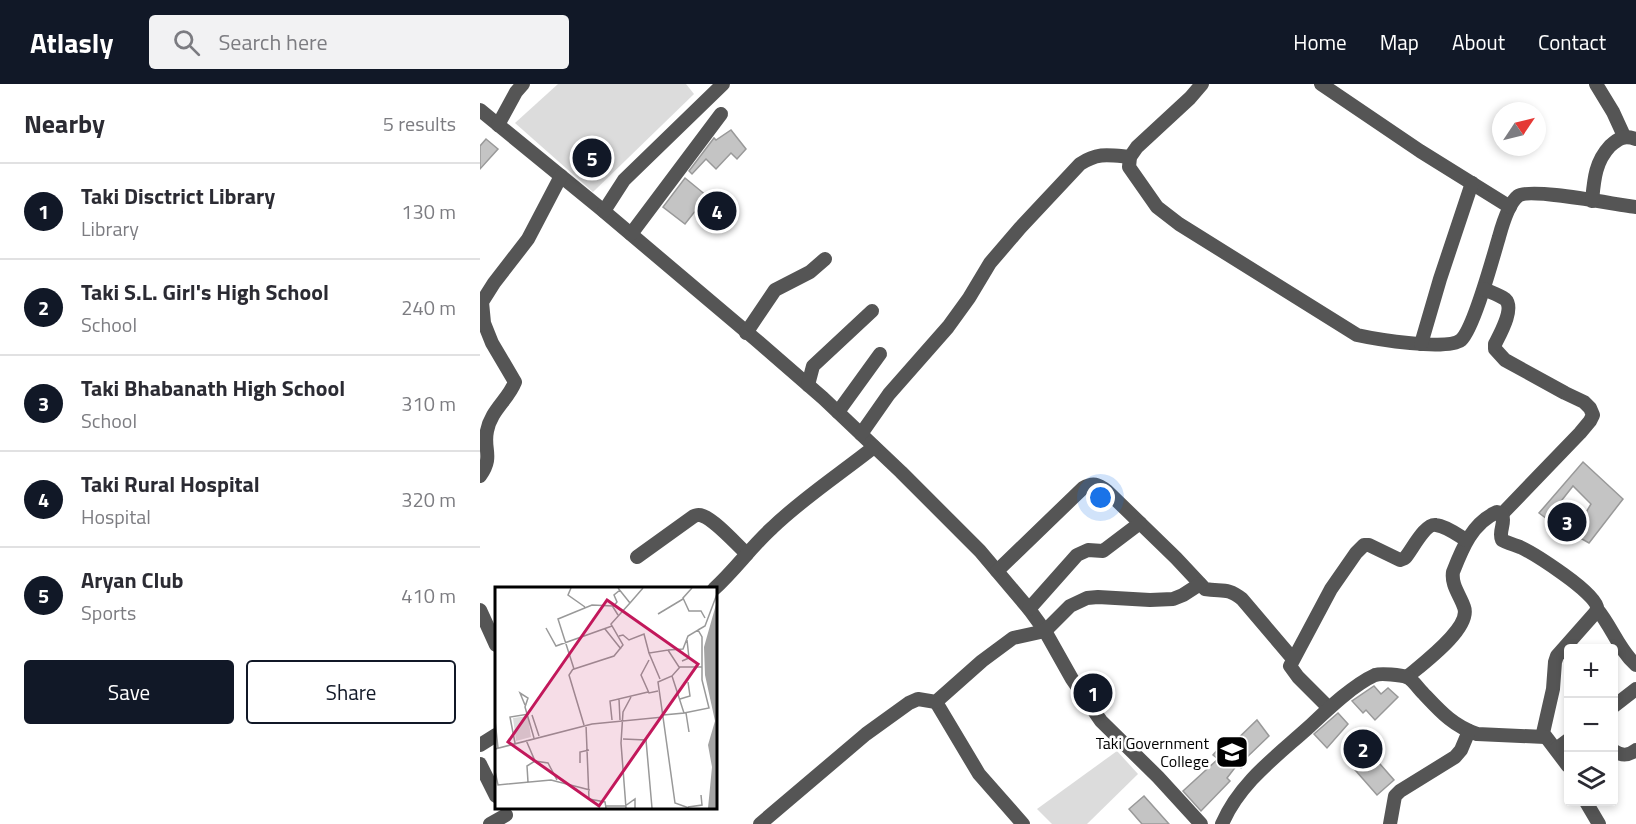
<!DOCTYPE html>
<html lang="en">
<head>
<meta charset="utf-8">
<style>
	:root { --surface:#fff; --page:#f2f2f3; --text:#2b2b33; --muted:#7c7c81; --line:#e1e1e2; --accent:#111827 }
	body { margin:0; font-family:"Titillium Web",sans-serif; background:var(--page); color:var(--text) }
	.controls { position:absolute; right:18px; bottom:18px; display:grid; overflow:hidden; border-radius:6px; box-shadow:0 3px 9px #0003 }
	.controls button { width:54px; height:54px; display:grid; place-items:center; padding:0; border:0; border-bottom:2px solid var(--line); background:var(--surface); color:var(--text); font:30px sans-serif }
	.compass { position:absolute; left:1012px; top:18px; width:54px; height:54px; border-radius:50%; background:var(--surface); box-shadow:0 3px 9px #0003; rotate:55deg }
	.you { position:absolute; left:621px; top:414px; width:21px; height:21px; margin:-15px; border:4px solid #fff; border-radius:50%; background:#1a73e8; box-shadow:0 0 0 9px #1a73e833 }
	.badge { display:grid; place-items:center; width:39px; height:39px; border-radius:50%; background:var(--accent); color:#fff; font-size:20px; font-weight:700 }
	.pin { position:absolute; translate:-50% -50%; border:3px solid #fff; box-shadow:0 2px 6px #0006 }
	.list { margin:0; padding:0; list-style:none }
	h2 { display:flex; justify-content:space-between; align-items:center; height:78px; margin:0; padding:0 24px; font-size:26px }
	h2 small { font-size:20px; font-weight:400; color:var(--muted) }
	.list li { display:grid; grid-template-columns:39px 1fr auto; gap:18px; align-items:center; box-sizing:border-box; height:96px; padding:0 24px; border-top:2px solid var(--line) }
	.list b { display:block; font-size:22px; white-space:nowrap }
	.list p { margin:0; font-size:20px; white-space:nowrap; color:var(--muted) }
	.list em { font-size:20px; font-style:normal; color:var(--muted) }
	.actions { display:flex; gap:12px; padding:18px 24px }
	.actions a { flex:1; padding:14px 0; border:2px solid var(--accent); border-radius:6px; text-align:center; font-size:21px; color:var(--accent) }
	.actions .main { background:var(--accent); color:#fff }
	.icon { flex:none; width:33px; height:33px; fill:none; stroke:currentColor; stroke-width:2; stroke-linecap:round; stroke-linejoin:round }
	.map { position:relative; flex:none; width:1156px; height:740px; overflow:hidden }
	header { display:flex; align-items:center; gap:36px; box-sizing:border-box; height:84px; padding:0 30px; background:var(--accent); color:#fff }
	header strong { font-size:28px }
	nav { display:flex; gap:33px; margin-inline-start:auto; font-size:21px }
	.search { width:420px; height:54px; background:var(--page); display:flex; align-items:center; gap:15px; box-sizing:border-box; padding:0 21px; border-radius:6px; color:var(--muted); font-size:22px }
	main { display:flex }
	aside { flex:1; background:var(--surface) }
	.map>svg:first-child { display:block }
</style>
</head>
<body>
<header>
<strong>Atlasly</strong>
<div class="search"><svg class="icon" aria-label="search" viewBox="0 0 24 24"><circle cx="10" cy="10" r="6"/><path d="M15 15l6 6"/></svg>Search here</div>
<nav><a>Home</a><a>Map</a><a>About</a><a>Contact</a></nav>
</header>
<main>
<aside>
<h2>Nearby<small>5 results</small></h2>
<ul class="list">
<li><span class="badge">1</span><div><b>Taki Disctrict Library</b><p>Library</p></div><em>130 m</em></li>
<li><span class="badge">2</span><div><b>Taki S.L. Girl's High School</b><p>School</p></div><em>240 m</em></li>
<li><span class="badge">3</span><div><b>Taki Bhabanath High School</b><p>School</p></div><em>310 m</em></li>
<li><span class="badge">4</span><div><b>Taki Rural Hospital</b><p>Hospital</p></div><em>320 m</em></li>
<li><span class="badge">5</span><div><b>Aryan Club</b><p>Sports</p></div><em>410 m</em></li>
</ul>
<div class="actions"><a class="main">Save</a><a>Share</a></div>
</aside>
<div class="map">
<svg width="1156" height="740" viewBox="0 0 1156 740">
	<rect width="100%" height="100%" fill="#fff"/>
	<g fill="#dcdcdc">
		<path d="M 78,0 L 206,0 L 214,10 L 113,108 L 35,39 Z"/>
		<path d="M 637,667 L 658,690 L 607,740 L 572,740 L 557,725 Z"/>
	</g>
	<g fill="#c4c4c4" stroke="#999" stroke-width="1.5">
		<path d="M 251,46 L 266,65 L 257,75 L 251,69 L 236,85 L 226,75 L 212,90 L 209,87 L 234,54 L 236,56 Z"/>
		<path d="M 6,55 L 18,65 L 0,85 L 0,62 Z"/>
		<path d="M 205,94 L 227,112 L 205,140 L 183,123 Z"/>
		<path d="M 1103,378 L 1143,415 L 1109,459 L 1093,450 L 1111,420 L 1093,402 L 1067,435 L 1059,429 Z"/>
		<path d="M 894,602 L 901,610 L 908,604 L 918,613 L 895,636 L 886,626 L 883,629 L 872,617 Z"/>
		<path d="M 858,629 L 868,640 L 847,664 L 834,650 Z"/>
		<path d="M 777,636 L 789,652 L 764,676 L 767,679 L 761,684 L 757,681 L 747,694 L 750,697 L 721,727 L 703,707 L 738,675 L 733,671 L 740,663 L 745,667 Z"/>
		<path d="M 886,664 L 914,696 L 897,711 L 869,679 Z"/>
		<path d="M 664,712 L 689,740 L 662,740 L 649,725 Z"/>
	</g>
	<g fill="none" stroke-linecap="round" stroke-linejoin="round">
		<g stroke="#555" stroke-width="14">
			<path d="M 722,0 L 710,14 L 657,63 L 650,73 L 649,83 L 677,123 L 699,140 L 877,251 C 895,255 967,267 981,256 C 994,244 1013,173 1019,153 C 1022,142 1029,119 1038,112 C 1050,103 1137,121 1156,123"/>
			<path d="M 841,0 L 940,67 L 1030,123"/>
			<path d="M 1116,0 L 1133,28 L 1144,52"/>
			<path d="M 0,26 L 120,124 L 275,255 L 343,314 L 421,388 L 500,467 L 549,525 L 565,547 L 592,595 L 621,637 L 678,693 L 721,740"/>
			<path d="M 18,41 L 36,8 L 43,0"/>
			<path d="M 1112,117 C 1114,96 1115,78 1130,62 C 1139,54 1144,51 1156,55"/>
			<path d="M 124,127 L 144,96 L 243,0"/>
			<path d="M 151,150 L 241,30"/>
			<path d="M 1004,205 C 1010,208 1019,211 1025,215 C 1035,224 1020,250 1015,260 L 1015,265 L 1025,276 L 1085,309 L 1104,318 L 1110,324 L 1113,331 L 1110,337 L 1100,349 L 1022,430"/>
			<path d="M 266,249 L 295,206 L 330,188 L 345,175"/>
			<path d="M 941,260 L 960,195 L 992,99"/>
			<path d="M 328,301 L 333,282 L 392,227"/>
			<path d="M 358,328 L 400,270"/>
			<path d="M 381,350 L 409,310 L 468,243 L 489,214 L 510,179 L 540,144 L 600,80 C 618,68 629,71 650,73"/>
			<path d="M 0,392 C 14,372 3,366 7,347 C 11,326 28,316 35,298 L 12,259 L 4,239 L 2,218 L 14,199 L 48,155 L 81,92"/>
			<path d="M 157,473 L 214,432 C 218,431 218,430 223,432 C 236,437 256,460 267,470"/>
			<path d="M 517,487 L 603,404 C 613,398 618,400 627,407 L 696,474 L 725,505 C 742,508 747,503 762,515 L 813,575"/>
			<path d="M 234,505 C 255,486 271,463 292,444 C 323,414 360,390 394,363"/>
			<path d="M 549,525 L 597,471 L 608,466 L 623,467 L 660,439"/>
			<path d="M 1117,525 C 1132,543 1139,566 1156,581"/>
			<path d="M 0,526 L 16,561"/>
			<path d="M 927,593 C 941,581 992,544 984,523 C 980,511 971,501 973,488 C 982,465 992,439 1017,428 L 1022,430 C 1026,440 1018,447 1022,456 C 1028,459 1034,461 1040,463 C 1053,469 1117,509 1117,524 C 1117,526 1116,527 1115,529 L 1077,572 L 1075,578 L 1073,605 L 1063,649 L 1088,682"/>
			<path d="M 456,618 L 499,690 L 543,740"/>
			<path d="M 1134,622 L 1156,605"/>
			<path d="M 849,624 L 818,593 L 810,582 L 851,505 L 876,469 L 884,461 L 889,461 L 920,476 L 925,474 C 932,466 945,439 956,441 C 966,442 978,451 986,456"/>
			<path d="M 0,661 L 16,651"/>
			<path d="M 1076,665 L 1088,656"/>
			<path d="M 1134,667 C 1142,672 1148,672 1156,666"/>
			<path d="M 0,680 L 16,712"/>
			<path d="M 1106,718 L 1119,740"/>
			<path d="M 10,740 L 26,731"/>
			<path d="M 280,740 L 386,650 L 429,619 L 438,615 L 456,618 L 458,616 L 502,577 L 533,554 L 565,547 L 590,522 L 607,514 L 618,513 L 670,516 L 693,515 L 703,511 L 720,500"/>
			<path d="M 742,740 C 760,698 797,672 830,642 C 847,626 873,601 895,591 C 901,589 921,591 927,593 C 933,596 938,604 943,609 C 960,627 973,642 997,650 L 1065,653"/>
			<path d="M 910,740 L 915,712 L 920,707 L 975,673 L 981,666 L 989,647"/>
		</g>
	</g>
	<defs>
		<symbol id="university-square" viewBox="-11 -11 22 22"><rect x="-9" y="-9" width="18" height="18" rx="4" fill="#000" stroke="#fff"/><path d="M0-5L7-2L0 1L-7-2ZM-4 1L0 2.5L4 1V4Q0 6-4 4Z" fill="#fff"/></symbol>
	</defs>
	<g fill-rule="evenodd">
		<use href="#university-square" x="733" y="649" width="38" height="38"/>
	</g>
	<g text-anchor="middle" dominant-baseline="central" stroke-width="5" stroke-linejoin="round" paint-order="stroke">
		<g font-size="16" fill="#000" stroke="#fff" text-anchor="end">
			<text x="729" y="659">Taki Government<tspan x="729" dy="18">College</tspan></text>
		</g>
	</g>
	<g transform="translate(15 503)">
		<rect width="222" height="222" fill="#fff"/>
		<path d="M 33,129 L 36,150 L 21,154 L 18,131 Z" fill="#dcdcdc"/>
		<path d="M 222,14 L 222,221 L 213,221 L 217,180 L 213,158 L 220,134 L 210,88 L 209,60 Z" fill="#a3a3a3"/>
		<path fill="none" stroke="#999" stroke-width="1.5" d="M 76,1 L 73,8 L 90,20M 197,1 L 188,11 L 194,24 L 206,24 L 210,31M 135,16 L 148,1M 118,19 L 97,18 L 63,32 L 79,82 L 119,69 L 128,58 L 116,37 L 135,16 L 123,1M 163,27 L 188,12M 123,28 L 118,20 L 122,15 L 119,8 L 125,3M 51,41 L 61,59 L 117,39M 110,42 L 126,62M 203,43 L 210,39 L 222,7M 124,49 L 128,48 L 134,53 L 149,47 L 154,66M 173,63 L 188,62 L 193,49 L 203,43 L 207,50 L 207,93 L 214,121 L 189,126M 154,73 L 146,88 L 154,106 L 163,104M 187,74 L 194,71 L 192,53M 78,82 L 74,88 L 89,138M 165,92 L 154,66 L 173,63 L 184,80 L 207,80M 124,112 L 125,133M 185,112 L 195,109 L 193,95M 30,118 L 25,106 L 33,111 L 30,120 L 39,151M 191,126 L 194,145M 37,128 L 44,149M 168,128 L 189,126 L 177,89M 168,130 L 163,95 L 177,89 L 185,80M 0,133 L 3,161M 117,133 L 115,114 L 153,105M 91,138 L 94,212 L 110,215 L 111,221M 128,152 L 151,153 L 157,221M 31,153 L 40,174 L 53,176 L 62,193M 20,156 L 15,130 L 34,127M 0,162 L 97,137 L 168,130 L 180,216 L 194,221M 85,176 L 85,165 L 94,163M 0,184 L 3,198 L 56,193 L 95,203M 33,195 L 32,179 L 40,174M 111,219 L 130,219 L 140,212 L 140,221M 193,220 L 207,218 L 206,208M 131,221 L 126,156 L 128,125 L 136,110"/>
		<path fill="#c2185b" fill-opacity="0.15" stroke="#c2185b" stroke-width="3" d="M 112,13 L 203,77 L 104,219 L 13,155 Z"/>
		<rect width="222" height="222" fill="none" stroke="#000" stroke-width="3"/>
	</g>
</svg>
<div class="controls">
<button>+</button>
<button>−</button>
<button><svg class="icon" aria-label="layers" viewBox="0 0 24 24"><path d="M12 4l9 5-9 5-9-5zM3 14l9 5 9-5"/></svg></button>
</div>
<svg class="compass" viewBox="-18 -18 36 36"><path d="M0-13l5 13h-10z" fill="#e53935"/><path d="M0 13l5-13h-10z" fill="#7c7c81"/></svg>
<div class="you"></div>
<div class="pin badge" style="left:613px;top:609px">1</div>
<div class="pin badge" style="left:883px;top:665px">2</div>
<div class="pin badge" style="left:1087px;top:438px">3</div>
<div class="pin badge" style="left:237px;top:127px">4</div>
<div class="pin badge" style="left:112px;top:74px">5</div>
</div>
</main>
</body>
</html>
